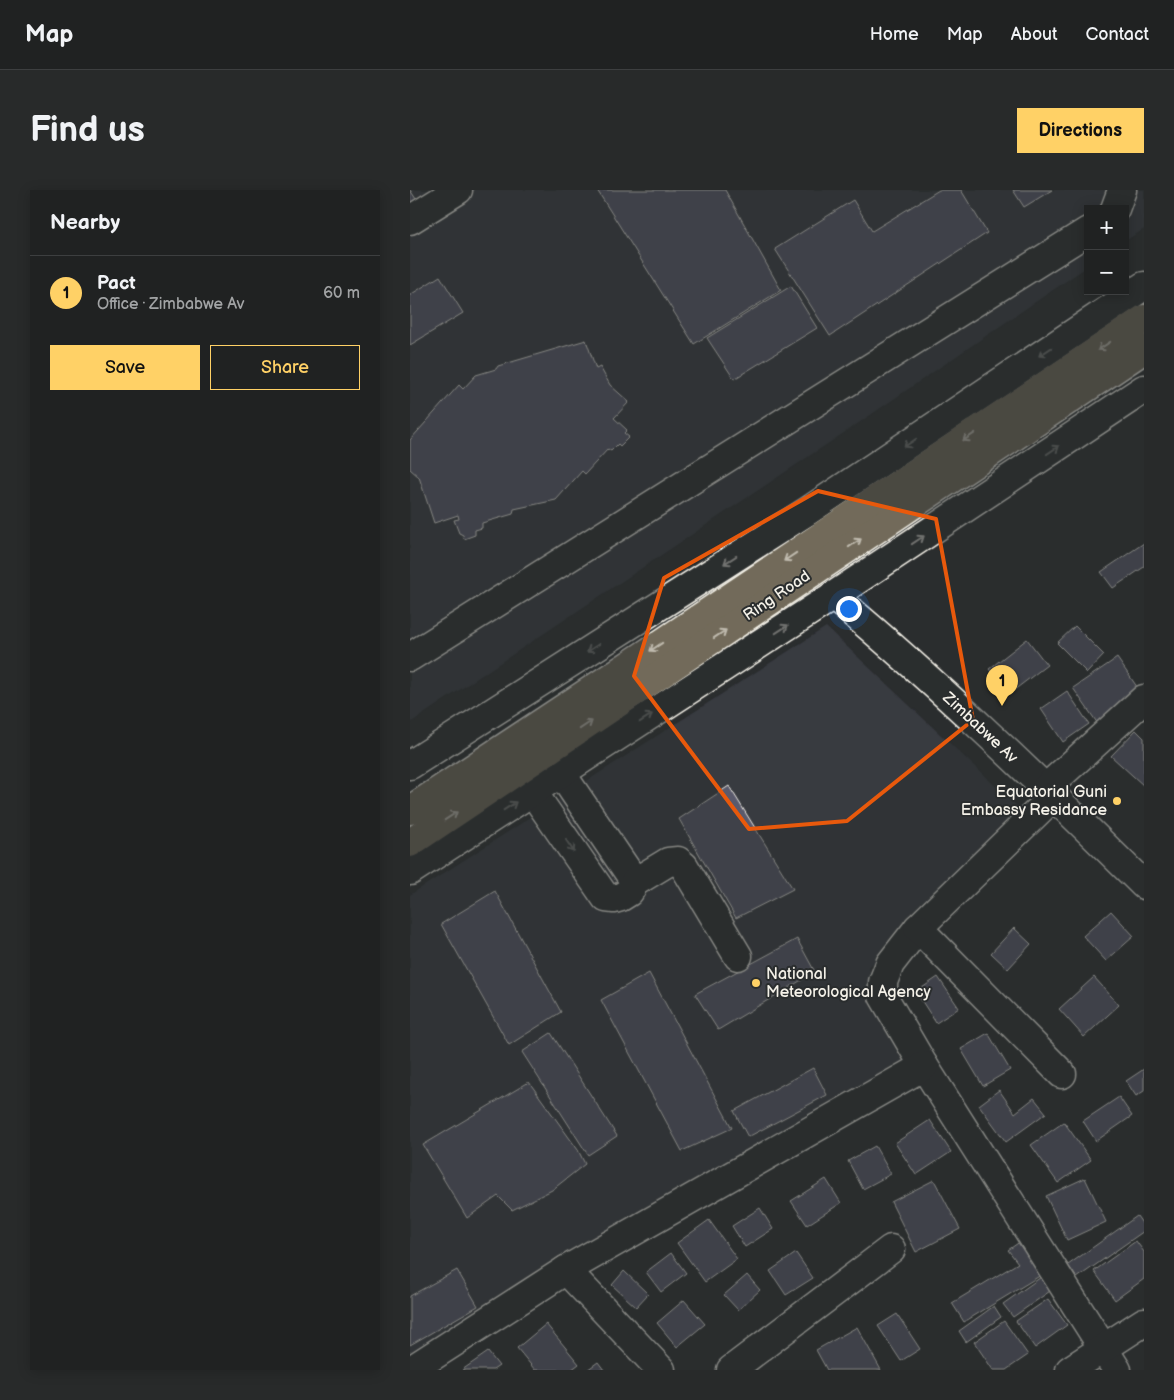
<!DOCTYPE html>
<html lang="en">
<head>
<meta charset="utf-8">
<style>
	:root { --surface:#202222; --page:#282a2a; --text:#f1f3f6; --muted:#a2a4a5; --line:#3d3f40; --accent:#ffd166 }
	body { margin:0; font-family:"Balsamiq Sans",sans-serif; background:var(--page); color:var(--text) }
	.controls { position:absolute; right:15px; top:15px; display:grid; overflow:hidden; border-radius:0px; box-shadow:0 2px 12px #0003 }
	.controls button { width:45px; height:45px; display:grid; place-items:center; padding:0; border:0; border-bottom:1px solid var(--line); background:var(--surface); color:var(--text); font:25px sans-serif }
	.you { position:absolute; left:438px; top:418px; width:18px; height:18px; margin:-12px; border:4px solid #fff; border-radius:50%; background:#1a73e8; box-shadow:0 0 0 8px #1a73e833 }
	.badge { display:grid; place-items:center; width:32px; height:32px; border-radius:50%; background:var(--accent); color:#111; font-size:16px; font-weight:700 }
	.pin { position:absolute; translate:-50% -41px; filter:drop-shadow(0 1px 2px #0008) }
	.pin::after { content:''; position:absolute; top:26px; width:18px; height:15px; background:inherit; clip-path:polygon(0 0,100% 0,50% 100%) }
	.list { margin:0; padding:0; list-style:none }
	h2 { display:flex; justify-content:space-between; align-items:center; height:65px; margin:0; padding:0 20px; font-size:21px }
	h2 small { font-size:16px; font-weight:400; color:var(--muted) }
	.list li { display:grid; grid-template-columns:32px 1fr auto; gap:15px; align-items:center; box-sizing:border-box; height:75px; padding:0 20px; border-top:1px solid var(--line) }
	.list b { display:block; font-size:19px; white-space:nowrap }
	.list p { margin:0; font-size:16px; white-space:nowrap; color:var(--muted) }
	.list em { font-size:16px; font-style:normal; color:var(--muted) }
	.actions { display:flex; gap:10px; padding:15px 20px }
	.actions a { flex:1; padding:11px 0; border:1px solid var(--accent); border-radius:0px; text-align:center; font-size:18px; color:var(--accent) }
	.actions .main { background:var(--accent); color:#111 }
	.map { position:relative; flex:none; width:734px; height:1180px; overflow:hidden; border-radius:0px }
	header { display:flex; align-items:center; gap:30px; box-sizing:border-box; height:70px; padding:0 25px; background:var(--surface); border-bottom:1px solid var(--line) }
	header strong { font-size:24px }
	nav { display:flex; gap:28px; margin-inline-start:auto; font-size:18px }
	.intro { display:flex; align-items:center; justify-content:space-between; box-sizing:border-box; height:120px; padding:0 30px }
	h1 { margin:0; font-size:35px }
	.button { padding:12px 22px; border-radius:0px; background:var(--accent); color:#111; font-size:18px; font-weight:700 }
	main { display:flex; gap:30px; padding:0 30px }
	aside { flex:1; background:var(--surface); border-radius:0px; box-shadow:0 2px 12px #0003 }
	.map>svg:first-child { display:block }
</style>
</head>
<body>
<header>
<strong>Map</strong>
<nav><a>Home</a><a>Map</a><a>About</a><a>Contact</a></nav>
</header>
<div class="intro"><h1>Find us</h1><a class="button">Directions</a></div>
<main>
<aside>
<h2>Nearby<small></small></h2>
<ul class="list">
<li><span class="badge">1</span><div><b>Pact</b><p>Office · Zimbabwe Av</p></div><em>60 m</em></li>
</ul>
<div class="actions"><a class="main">Save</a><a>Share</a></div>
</aside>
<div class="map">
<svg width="734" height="1180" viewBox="0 0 734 1180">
	<rect width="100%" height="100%" fill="#2a2d2e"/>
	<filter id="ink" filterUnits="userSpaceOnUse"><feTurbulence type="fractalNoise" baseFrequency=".02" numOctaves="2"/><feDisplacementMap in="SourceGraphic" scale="10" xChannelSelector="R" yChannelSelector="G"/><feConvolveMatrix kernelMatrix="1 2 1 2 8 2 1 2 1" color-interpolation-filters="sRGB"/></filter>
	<g filter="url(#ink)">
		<g fill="#383a41">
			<path d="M 0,0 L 734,0 L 734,39 L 715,51 L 715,19 L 678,19 L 678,76 L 450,232 L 0,533 Z"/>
			<path d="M 416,437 L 615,624 L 459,777 L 497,878 L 0,1170 L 0,705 Z"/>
		</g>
		<g fill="#5a5a6c" stroke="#f4f1e8">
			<path d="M 0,0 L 6,9 L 0,13 Z"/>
			<path d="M 187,0 L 315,0 L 371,100 L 284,154 Z"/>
			<path d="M 529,0 L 551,0 L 577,43 L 420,146 L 365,59 L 443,10 L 462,41 Z"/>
			<path d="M 603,0 L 642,0 L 614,17 Z"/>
			<path d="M 30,86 L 53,123 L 0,155 L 0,105 Z"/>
			<path d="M 381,96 L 407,138 L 324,189 L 297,148 Z"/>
			<path d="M 176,150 L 186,179 L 190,177 L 200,195 L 219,212 L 204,228 L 217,240 L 214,243 L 219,247 L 210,256 L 208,254 L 201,261 L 198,259 L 175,284 L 172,281 L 146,310 L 104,319 L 103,324 L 72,333 L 72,338 L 65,340 L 65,345 L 54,349 L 53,345 L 49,343 L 44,330 L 49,329 L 48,325 L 24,333 L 9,287 L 0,279 L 0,250 L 49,195 L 53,199 L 66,185 L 86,179 L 88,176 Z"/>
			<path d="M 734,353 L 734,377 L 703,398 L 691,382 Z"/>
			<path d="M 665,436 L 694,465 L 677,483 L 647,453 Z"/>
			<path d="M 617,449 L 637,475 L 599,504 L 579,479 Z"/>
			<path d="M 707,468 L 732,504 L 688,534 L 663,498 Z"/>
			<path d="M 657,501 L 679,534 L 653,552 L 631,519 Z"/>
			<path d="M 726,540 L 734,548 L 734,596 L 701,566 Z"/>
			<path d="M 319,596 L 383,699 L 326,728 L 269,629 Z"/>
			<path d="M 85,701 L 151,822 L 99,855 L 31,734 Z"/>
			<path d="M 701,721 L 724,746 L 696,771 L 673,746 Z"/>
			<path d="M 604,738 L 621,754 L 598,779 L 581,763 Z"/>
			<path d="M 387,749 L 405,782 L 308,840 L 285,804 Z"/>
			<path d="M 239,783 L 322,938 L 272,961 L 191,810 Z"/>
			<path d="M 528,787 L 549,818 L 526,833 L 506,802 Z"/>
			<path d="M 684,787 L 709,815 L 674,847 L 649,819 Z"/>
			<path d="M 141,843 L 207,946 L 178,965 L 112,862 Z"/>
			<path d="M 578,843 L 600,880 L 573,896 L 551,859 Z"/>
			<path d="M 403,878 L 417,905 L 338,947 L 324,921 Z"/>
			<path d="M 734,879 L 734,901 L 726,906 L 716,891 Z"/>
			<path d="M 119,892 L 168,960 L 175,974 L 142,1000 L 102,1020 L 88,1006 L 57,1028 L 13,955 Z"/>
			<path d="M 589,900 L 605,923 L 624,908 L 636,923 L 596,952 L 569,915 Z"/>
			<path d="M 709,907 L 722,926 L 686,951 L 673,931 Z"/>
			<path d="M 520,930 L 541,962 L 506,985 L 485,953 Z"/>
			<path d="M 654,932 L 681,970 L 648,993 L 621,955 Z"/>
			<path d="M 465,956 L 481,984 L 453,999 L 438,971 Z"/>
			<path d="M 675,988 L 696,1032 L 657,1050 L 636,1006 Z"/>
			<path d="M 416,989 L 431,1013 L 397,1035 L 381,1011 Z"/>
			<path d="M 524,990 L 550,1039 L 506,1062 L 481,1012 Z"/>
			<path d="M 350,1018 L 363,1039 L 335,1057 L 322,1036 Z"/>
			<path d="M 727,1026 L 734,1036 L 734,1041 L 667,1088 L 658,1075 Z"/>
			<path d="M 299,1030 L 327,1069 L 295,1092 L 267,1053 Z"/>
			<path d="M 614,1049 L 636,1082 L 554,1132 L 542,1113 L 608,1073 L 598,1060 Z"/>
			<path d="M 726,1051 L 734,1062 L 734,1089 L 705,1110 L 684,1081 Z"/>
			<path d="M 261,1063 L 276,1083 L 251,1102 L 236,1082 Z"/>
			<path d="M 386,1063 L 403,1088 L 376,1105 L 360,1081 Z"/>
			<path d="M 47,1080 L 68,1116 L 0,1155 L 0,1106 Z"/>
			<path d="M 214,1081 L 238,1104 L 226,1117 L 202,1095 Z"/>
			<path d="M 337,1085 L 350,1100 L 328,1120 L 314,1105 Z"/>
			<path d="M 634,1085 L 643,1099 L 603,1127 L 593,1114 Z"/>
			<path d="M 638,1109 L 657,1135 L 625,1158 L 606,1131 Z"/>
			<path d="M 274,1110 L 295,1134 L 267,1157 L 247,1133 Z"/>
			<path d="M 584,1116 L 591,1127 L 556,1152 L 549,1141 Z"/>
			<path d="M 487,1124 L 510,1159 L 491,1171 L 468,1136 Z"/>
			<path d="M 594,1131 L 618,1165 L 596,1180 L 583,1180 L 564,1152 Z"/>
			<path d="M 136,1134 L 169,1174 L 161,1180 L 125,1180 L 107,1158 Z"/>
			<path d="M 447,1137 L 471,1180 L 417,1180 L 406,1160 Z"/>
			<path d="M 78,1162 L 89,1176 L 83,1180 L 52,1180 Z"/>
			<path d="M 188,1172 L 194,1180 L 177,1180 Z"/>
		</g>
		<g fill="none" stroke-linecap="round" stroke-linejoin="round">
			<defs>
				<g id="minor">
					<path d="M 705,19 L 712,0"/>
					<path d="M 0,30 L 48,0"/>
					<path d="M 423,406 C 532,497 634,596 734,695"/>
					<path d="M 0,467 L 678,41"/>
					<path d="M 0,575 L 398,321 L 734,96"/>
					<path d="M 151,583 L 225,692"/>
					<path d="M 636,598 L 734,509"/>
					<path d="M 122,601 L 196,708 L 204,709 L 211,707 L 219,702 L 225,692 L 258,672 L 268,671 L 274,676 L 328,766"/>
					<path d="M 644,606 L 508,738 L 480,774 L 473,792 L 473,806 L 514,876 L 707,1180"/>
					<path d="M 0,681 L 423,406 L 734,199"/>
					<path d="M 508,738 L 652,884"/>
					<path d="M 156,1080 L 251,1180"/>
					<path d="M 1,1180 L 156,1080 L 514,876"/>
					<path d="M 321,1180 L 481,1059"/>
					<path d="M 660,1180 L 734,1132"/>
				</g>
				<g id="highway">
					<path d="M 0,620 L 230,468 L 734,129"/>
					<path d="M 0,653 L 734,159"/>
				</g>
			</defs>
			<use href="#minor" stroke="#f4f1e8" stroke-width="31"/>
			<use href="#highway" stroke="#f4f1e8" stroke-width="31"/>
			<use href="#minor" stroke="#2a2d2e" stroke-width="28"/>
			<use href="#highway" stroke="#726b5a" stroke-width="28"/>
		</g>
		<defs><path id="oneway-shaft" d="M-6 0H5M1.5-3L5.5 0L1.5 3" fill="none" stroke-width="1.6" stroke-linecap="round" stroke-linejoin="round" transform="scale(1.25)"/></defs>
		<g stroke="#c0bbaf">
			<use href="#oneway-shaft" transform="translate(694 156) rotate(146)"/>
			<use href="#oneway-shaft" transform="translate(559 247) rotate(146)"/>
			<use href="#oneway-shaft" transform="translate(445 353) rotate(-34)"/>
			<use href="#oneway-shaft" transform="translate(380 367) rotate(146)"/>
			<use href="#oneway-shaft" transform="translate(310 444) rotate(-34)"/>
			<use href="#oneway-shaft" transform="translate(246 457) rotate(146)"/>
			<use href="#oneway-shaft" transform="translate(176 535) rotate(-34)"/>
			<use href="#oneway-shaft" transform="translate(41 626) rotate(-33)"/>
		</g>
		<g stroke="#71726f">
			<use href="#oneway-shaft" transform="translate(635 162) rotate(146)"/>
			<use href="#oneway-shaft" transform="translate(500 253) rotate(146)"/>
			<use href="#oneway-shaft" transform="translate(643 260) rotate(-34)"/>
			<use href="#oneway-shaft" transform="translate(508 350) rotate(-34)"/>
			<use href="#oneway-shaft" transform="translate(320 370) rotate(147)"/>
			<use href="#oneway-shaft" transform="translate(372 439) rotate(-33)"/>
			<use href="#oneway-shaft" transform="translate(183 458) rotate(147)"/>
			<use href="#oneway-shaft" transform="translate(236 528) rotate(-33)"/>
			<use href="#oneway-shaft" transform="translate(100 616) rotate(-33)"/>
			<use href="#oneway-shaft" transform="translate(160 656) rotate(56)"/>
		</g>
	</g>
	<path d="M0 0H734V1180H0ZM 408,301 L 526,329 L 563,530 L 437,631 L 339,639 L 224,486 L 254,388 Z" fill="#2a2d2e" fill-opacity=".55" fill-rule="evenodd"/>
	<path fill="none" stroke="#e8590c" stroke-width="4" stroke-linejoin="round" d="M 408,301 L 526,329 L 563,530 L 437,631 L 339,639 L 224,486 L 254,388 Z"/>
	<g fill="#ffd166" stroke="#2a2d2e" stroke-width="2">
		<circle cx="707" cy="611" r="5"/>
		<circle cx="346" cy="793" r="5"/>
	</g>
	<g text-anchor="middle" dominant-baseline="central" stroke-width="4" stroke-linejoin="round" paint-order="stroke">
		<g font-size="16" fill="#f4f1e8" stroke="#2a2d2e">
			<text transform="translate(367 406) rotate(-34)">Ring Road</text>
			<text transform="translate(570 538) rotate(43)">Zimbabwe Av</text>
		</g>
		<g font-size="16" fill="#f4f1e8" stroke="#2a2d2e" text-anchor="end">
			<text x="697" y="602">Equatorial Guni<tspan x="697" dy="18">Embassy Residance</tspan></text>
			<text x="356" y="784" text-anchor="start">National<tspan x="356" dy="18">Meteorological Agency</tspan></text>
		</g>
	</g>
</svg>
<div class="controls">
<button>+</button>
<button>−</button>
</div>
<div class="you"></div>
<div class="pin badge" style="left:592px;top:516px">1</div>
</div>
</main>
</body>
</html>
